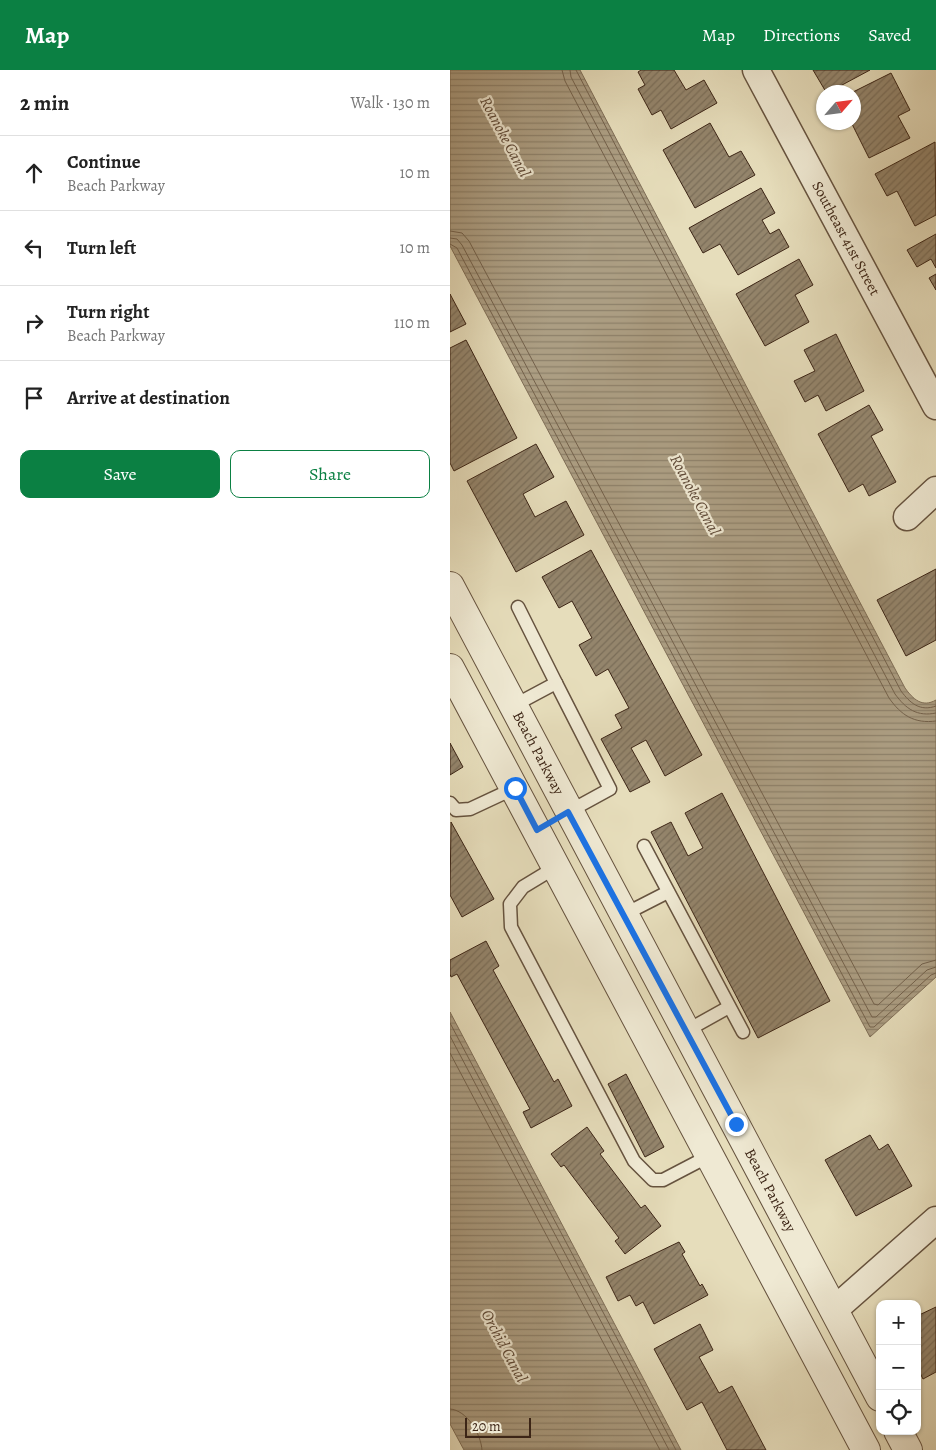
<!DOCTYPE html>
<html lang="en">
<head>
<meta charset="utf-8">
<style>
	:root { --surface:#fff; --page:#f6f6f6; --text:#222; --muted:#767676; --line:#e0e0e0; --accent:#0b8043 }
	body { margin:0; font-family:Alegreya,serif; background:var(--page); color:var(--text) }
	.controls { position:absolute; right:15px; bottom:15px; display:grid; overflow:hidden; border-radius:10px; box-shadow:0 1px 4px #0004 }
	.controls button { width:45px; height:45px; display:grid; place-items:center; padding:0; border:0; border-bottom:1px solid var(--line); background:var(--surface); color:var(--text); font:25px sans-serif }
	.compass { position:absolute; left:366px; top:15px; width:45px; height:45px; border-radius:50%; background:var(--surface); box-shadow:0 1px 4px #0004; rotate:62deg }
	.scale { position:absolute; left:15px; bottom:12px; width:66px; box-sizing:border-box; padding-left:5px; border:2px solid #3c2516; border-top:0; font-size:14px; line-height:18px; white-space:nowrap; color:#3c2516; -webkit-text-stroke:4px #efe9d3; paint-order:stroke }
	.stop { position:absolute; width:15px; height:15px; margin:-11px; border:4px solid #1a73e8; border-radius:50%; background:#fff }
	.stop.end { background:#1a73e8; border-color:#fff; box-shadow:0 1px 5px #0008 }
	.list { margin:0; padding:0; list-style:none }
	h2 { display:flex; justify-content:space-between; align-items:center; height:65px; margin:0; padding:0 20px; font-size:21px }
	h2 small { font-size:16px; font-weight:400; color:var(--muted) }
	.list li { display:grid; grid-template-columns:32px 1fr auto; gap:15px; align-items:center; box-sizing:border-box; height:75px; padding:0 20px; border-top:1px solid var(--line) }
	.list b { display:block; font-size:19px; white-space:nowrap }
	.list p { margin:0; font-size:16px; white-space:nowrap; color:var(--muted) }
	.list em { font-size:16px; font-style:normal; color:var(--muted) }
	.actions { display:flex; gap:10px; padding:15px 20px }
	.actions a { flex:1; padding:11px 0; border:1px solid var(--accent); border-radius:10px; text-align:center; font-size:18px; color:var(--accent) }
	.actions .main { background:var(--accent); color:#fff }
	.icon { flex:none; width:28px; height:28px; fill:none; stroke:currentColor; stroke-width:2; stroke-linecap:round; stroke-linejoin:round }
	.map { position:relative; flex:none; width:486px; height:1380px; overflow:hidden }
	header { display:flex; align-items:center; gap:30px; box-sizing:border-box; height:70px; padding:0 25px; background:var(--accent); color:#fff }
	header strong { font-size:24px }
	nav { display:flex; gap:28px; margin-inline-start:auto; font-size:18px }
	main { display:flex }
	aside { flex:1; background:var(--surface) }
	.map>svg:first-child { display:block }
</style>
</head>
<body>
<header>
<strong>Map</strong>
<nav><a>Map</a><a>Directions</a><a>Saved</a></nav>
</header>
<main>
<aside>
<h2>2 min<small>Walk · 130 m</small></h2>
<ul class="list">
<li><svg class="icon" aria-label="ahead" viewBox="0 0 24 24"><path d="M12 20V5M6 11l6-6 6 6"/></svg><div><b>Continue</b><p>Beach Parkway</p></div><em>10 m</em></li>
<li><svg class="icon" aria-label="left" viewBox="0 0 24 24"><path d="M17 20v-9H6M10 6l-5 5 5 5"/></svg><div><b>Turn left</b></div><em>10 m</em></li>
<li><svg class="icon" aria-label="right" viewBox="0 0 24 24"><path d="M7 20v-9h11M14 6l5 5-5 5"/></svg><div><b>Turn right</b><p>Beach Parkway</p></div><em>110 m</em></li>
<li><svg class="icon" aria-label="arrive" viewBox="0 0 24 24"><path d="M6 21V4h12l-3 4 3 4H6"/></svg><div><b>Arrive at destination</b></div></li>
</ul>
<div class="actions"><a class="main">Save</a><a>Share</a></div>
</aside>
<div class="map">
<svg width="486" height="1380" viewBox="0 0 486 1380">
	<defs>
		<pattern id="water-rules" width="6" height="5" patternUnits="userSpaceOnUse" patternTransform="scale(1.25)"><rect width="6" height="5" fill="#ac9e83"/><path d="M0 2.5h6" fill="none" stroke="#8d816a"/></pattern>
		<pattern id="building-hatch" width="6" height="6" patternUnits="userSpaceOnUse" patternTransform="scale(1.25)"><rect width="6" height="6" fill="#94856c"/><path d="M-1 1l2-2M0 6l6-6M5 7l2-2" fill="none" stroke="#7a6d58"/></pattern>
	</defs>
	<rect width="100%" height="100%" fill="#e6ddbb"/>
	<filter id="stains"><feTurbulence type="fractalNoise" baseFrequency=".004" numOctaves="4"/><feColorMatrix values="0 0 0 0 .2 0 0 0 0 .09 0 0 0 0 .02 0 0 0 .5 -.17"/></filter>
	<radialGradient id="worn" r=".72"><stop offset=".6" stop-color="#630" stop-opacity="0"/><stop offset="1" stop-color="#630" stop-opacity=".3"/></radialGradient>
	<g fill="url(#water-rules)" stroke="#7f6e57">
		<path d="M 0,0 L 130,0 L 455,618 C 463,629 472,638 486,630 L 486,907 L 420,967 L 0,176 Z"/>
		<path d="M 0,942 L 231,1380 L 14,1380 L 0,1354 Z"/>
	</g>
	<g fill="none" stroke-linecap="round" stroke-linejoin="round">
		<g stroke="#74624c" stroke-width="1">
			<path d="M 112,0 L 115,11 L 439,628 C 451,645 464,654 486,651"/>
			<path d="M 120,0 L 121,7 L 445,624 C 456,639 467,647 486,643"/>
			<path d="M 126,0 L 451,621 C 460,633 470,642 486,636"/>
			<path d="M 0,161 L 12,163 L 19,171 L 424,934 L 428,935 L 472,894 L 486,890"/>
			<path d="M 0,168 L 7,169 L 12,175 L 422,947 L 426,947 L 477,900 L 486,897"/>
			<path d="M 0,174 L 7,178 L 420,957 L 424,957 L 481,905 L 486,903"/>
			<path d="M 0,953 L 226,1380"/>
			<path d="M 0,966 L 219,1380"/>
			<path d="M 0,983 L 210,1380"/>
			<path d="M 0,1339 C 17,1340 31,1364 32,1380"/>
		</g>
	</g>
	<g fill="url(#building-hatch)" stroke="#3c2516">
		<path d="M 191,0 L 224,0 L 236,20 L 254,10 L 267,33 L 221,59 L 211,40 L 202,45 L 188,19 L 195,15 L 188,2 Z"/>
		<path d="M 363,0 L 420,0 L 379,22 L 376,22 Z"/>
		<path d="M 441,3 L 460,40 L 448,46 L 460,68 L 419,88 L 401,52 L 403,52 L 403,22 Z"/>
		<path d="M 260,53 L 279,87 L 291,81 L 305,105 L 245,138 L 213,80 Z"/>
		<path d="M 485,72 L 486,145 L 465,156 L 447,121 L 437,126 L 425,104 Z"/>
		<path d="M 311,118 L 325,143 L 312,150 L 320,164 L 329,159 L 339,177 L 288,205 L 270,174 L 253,183 L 239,158 Z"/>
		<path d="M 486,164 L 486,198 L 481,189 L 467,197 L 457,180 Z"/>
		<path d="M 349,189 L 363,215 L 345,225 L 359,252 L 315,276 L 286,224 Z"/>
		<path d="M 486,204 L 486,220 L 479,208 Z"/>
		<path d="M 0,224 L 16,254 L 0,262 Z"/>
		<path d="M 386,264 L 414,321 L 376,341 L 368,325 L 355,332 L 344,311 L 365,301 L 354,280 Z"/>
		<path d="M 16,270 L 67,368 L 4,401 L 0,393 L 0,278 Z"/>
		<path d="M 419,335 L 433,360 L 421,366 L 446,412 L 419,426 L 413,414 L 399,422 L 368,364 Z"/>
		<path d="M 86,374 L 104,407 L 73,424 L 85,447 L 116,431 L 134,465 L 66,502 L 17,411 Z"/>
		<path d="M 141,480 L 252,685 L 215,706 L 196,670 L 181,678 L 200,712 L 180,722 L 151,669 L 172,658 L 165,645 L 179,638 L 158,599 L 146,606 L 129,575 L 142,568 L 122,531 L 109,538 L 92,507 Z"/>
		<path d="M 486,499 L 486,570 L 456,586 L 427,530 Z"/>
		<path d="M 0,673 L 13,697 L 0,705 Z"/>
		<path d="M 272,723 L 380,931 L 308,968 L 201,762 L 221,752 L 238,786 L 253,778 L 235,743 Z"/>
		<path d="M 1,752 L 44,829 L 12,847 L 0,825 Z"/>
		<path d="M 36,871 L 49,896 L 43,900 L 104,1012 L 108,1009 L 122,1036 L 81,1058 L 73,1042 L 80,1039 L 7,904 L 1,907 L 0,904 L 0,890 Z"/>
		<path d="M 176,1004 L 214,1077 L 195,1087 L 158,1014 Z"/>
		<path d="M 137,1057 L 154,1081 L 150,1084 L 191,1138 L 195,1135 L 211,1156 L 175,1184 L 165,1171 L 169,1168 L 114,1095 L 111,1097 L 101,1084 Z"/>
		<path d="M 420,1065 L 429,1080 L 438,1074 L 462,1116 L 406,1146 L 375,1090 Z"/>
		<path d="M 229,1172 L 235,1182 L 232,1184 L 250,1216 L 252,1214 L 258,1225 L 204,1254 L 193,1232 L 186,1236 L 180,1225 L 168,1231 L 156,1207 Z"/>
		<path d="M 486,1237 L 486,1302 L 473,1309 L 467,1297 L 467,1270 L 471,1268 L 467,1260 L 467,1246 Z"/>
		<path d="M 250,1254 L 263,1280 L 249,1287 L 269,1323 L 282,1316 L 316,1380 L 277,1380 L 252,1332 L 237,1340 L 204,1279 Z"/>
	</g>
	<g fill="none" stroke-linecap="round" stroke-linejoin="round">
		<defs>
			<g id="service">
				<path d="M 106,613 L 160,719 L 118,742"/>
				<path d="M 63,636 L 106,613 L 68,537"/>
				<path d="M 0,733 L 6,740 L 20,739 L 65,718"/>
				<path d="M 194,776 L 293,962"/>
				<path d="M 106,797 L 73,817 L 60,834 L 61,857 L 184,1091 L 203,1110 L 213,1110 L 259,1086"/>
				<path d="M 173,845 L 218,822"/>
				<path d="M 236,961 L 279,937"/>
			</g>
			<g id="minor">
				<path id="s1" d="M 306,0 L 486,336"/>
				<path d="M 457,447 L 486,420"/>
				<path d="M 384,1240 L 486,1150"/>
			</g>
			<g id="tertiary">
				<path id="s2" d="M 0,516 L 430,1327"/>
				<path d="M 0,598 L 416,1380"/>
				<path d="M 448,1361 L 458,1380"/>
			</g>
		</defs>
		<use href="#service" stroke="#66533f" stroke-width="15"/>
		<use href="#minor" stroke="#66533f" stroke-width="29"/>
		<use href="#tertiary" stroke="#66533f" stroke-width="30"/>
		<use href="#service" stroke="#efe9d3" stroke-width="12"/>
		<use href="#minor" stroke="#efe9d3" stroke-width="26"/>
		<use href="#tertiary" stroke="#efe9d3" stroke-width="28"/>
	</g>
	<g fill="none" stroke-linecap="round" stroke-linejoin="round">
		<path stroke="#1a73e8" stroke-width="6" d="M 65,718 L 87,760 L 118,742 L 286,1054"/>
	</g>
	<g text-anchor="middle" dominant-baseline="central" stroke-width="4.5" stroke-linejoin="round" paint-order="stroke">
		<g font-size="15" fill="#3c2516" stroke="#efe9d3">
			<text stroke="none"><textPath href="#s1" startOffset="191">Southeast 41st Street</textPath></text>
			<text stroke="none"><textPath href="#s2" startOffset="189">Beach Parkway</textPath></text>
			<text stroke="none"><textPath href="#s2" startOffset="684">Beach Parkway</textPath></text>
		</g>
		<g font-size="16" font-style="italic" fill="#5e4937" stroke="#efe9d3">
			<text transform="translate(55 67) rotate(62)">Roanoke Canal</text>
			<text transform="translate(245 425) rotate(62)">Roanoke Canal</text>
			<text transform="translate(54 1276) rotate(62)">Orchid Canal</text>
		</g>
	</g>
	<rect width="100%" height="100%" filter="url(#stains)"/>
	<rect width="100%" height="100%" fill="url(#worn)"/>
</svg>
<div class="controls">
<button>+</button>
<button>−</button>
<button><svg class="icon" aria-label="locate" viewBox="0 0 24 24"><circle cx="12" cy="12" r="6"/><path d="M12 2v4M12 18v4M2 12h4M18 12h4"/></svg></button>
</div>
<svg class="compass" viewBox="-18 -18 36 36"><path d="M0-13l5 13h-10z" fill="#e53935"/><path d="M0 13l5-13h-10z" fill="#767676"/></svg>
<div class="scale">20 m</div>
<div class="stop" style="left:65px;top:718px"></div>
<div class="stop end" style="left:286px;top:1054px"></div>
</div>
</main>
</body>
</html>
